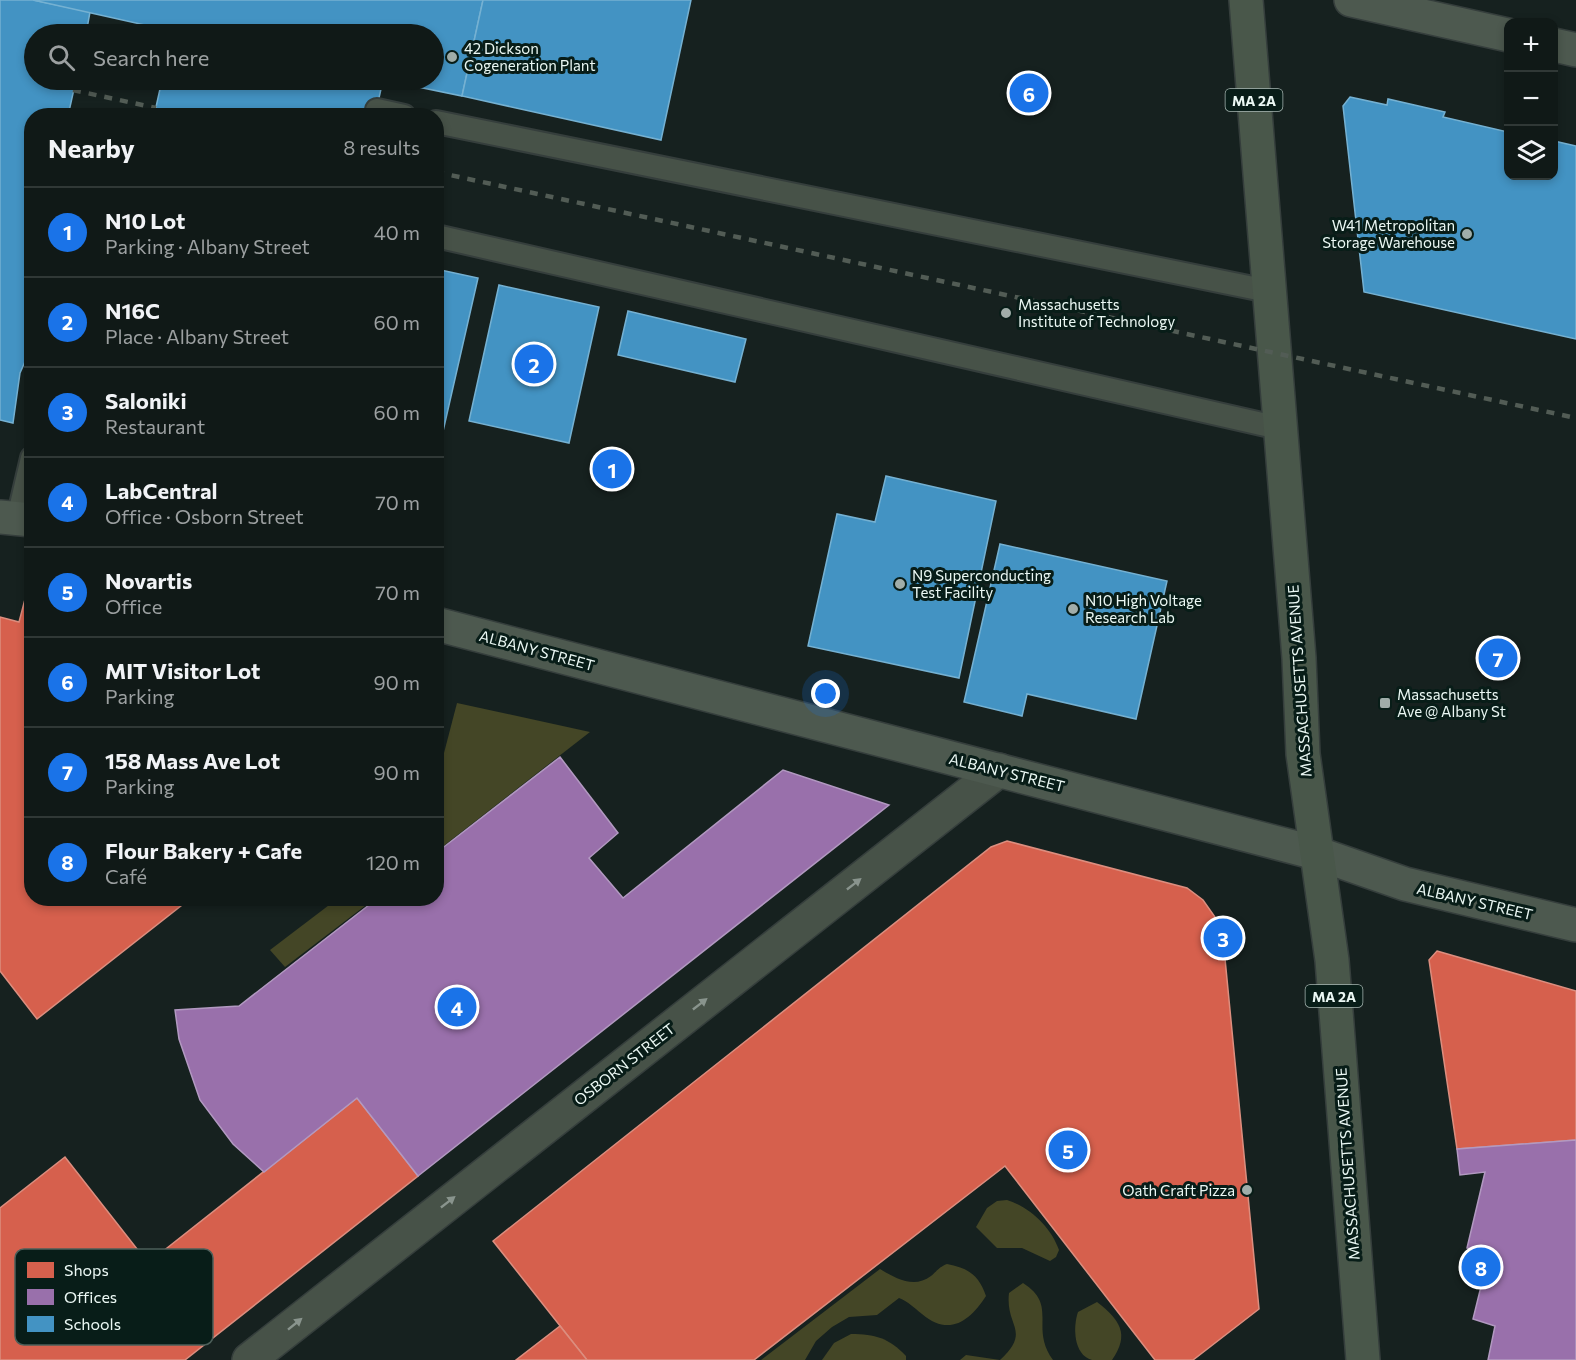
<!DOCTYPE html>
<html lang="en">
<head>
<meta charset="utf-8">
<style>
	:root { --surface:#101917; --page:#192220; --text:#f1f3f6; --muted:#9ca0a1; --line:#303836; --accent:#1a73e8 }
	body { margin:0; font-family:Commissioner,sans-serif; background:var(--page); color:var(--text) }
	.controls { position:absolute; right:18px; top:18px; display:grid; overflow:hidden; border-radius:12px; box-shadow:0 3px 9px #0003 }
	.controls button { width:54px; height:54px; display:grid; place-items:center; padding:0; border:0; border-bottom:2px solid var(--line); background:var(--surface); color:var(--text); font:30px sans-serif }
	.you { position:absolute; left:826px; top:694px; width:21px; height:21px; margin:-15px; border:4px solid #fff; border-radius:50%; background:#1a73e8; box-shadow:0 0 0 9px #1a73e833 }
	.badge { display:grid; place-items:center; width:39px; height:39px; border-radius:50%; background:var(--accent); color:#fff; font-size:20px; font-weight:700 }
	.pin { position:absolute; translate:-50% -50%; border:3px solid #fff; box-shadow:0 2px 6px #0006 }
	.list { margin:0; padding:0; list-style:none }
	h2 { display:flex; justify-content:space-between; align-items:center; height:78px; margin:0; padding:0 24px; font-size:26px }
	h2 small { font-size:20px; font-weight:400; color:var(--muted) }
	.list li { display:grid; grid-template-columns:39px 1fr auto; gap:18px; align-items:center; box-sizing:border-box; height:90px; padding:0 24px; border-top:2px solid var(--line) }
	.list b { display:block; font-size:22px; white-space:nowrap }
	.list p { margin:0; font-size:20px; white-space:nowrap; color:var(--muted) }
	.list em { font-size:20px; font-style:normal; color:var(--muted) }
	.icon { flex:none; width:33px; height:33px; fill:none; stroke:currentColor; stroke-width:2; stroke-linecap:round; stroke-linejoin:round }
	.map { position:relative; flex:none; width:1576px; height:1360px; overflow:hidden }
	.search { position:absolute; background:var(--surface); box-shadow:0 3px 9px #0003; left:24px; top:24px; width:420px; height:66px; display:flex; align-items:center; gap:15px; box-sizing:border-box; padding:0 21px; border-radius:33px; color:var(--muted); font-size:22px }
	.panel { position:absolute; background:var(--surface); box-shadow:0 3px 9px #0003; left:24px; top:108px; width:420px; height:798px; border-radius:24px }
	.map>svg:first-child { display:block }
</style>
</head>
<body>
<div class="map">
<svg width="1576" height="1360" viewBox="0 0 1576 1360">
	<rect width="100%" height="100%" fill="#16211f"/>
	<g fill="#444626">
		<path d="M 457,703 L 590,732 L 437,851 L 437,780 Z"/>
		<path d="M 337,899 L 374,899 L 285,967 L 270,950 Z"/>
		<path d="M 1007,1200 C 1030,1207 1051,1227 1059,1250 L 1056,1257 L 1050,1261 L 1022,1248 L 997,1248 L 976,1227 L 987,1208 L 997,1201 Z"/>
		<path d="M 947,1264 C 968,1268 979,1275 986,1296 C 970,1321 949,1337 922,1314 C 913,1307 909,1302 899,1298 L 877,1315 L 849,1317 L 832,1327 L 816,1341 L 805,1360 L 761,1360 L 880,1269 C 895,1278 914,1289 931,1276 C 937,1271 939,1267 947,1264 Z"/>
		<path d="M 1023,1283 C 1059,1306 1029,1327 1053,1360 L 960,1360 L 966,1355 L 1000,1360 C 1032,1330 1005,1327 1009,1293 Z"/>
		<path d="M 1097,1302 C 1120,1320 1130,1334 1112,1360 C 1106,1360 1097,1360 1092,1360 C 1073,1355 1073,1326 1078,1312 Z"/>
		<path d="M 851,1334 C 875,1334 889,1338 906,1356 L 906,1360 L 822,1360 L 834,1343 Z"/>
	</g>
	<g fill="#d6604d" stroke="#dc8e7f" stroke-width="1.5">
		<path d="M 28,588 L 32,589 L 32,898 L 191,898 L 37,1019 L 0,971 L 0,617 L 19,622 Z"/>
		<path d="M 1007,841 L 1187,888 L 1203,900 L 1215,917 L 1223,938 L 1259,1309 L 1193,1360 L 1155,1360 L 1005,1166 L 754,1360 L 587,1360 L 493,1241 L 991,847 Z"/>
		<path d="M 1437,951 L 1576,991 L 1576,1140 L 1457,1149 L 1429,960 Z"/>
		<path d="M 357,1098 L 418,1176 L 185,1360 L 0,1360 L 0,1208 L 65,1157 L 148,1263 Z"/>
		<path d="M 560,1326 L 587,1360 L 516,1360 Z"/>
	</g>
	<g fill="#9970ab" stroke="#b299c1" stroke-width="1.5">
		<path d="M 560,757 L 618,833 L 589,858 L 623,898 L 783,770 L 889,805 L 418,1176 L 357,1098 L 264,1172 L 233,1144 L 200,1100 L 179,1039 L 175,1010 L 239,1006 L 378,898 L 436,898 L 436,853 Z"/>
		<path d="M 1576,1140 L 1576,1360 L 1488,1360 L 1495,1326 L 1473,1319 L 1489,1254 L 1467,1248 L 1485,1172 L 1460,1175 L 1457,1149 Z"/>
	</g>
	<g fill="#4393c3" stroke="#75b1d2" stroke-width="1.5">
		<path d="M 0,0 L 33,0 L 90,12 L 86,34 L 34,34 L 34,80 L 76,80 L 68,116 L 32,116 L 32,302 L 29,309 L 32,346 L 20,373 L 13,423 L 0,420 Z"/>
		<path d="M 33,0 L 483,0 L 462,96 L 384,80 L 434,80 L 434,34 L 185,34 Z"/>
		<path d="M 483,0 L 691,0 L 661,140 L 462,96 Z"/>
		<path d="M 162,80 L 383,80 L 375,116 L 154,116 Z"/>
		<path d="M 1350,97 L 1387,105 L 1388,99 L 1445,112 L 1443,117 L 1508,132 L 1508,176 L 1554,176 L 1554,141 L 1576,146 L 1576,339 L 1364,292 L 1343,106 Z"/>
		<path d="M 436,269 L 478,278 L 436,462 Z"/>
		<path d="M 499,285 L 599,307 L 569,443 L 469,421 Z"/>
		<path d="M 628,311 L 746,339 L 735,382 L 618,355 Z"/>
		<path d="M 886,476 L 996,501 L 959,678 L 808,646 L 837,514 L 875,522 Z"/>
		<path d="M 1000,544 L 1167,581 L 1136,719 L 1027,694 L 1022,716 L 964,702 Z"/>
	</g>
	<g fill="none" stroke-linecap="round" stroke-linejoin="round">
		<defs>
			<g id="lane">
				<path d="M 377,110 L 404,116"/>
				<path d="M 436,122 L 1268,291"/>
				<path d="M 436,236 L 1279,428"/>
				<path d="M 18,518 L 32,458"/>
			</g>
			<path id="street" d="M 249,1360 L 999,770"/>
			<g id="secondary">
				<path d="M 1351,0 L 1508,35"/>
				<path d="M 1554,45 L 1576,50"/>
				<path d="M 0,517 L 32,520"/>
				<path d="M 436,624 L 1316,853 L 1405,884 L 1576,925"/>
			</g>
			<path id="primary" d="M 1246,0 L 1299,658 L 1303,754 L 1332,960 L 1363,1360"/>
		</defs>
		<use href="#lane" stroke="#353e3c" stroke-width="26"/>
		<use href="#street" stroke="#353e3c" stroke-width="36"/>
		<use href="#secondary" stroke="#353e3c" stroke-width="36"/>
		<use href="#primary" stroke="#353e3c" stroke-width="36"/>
		<use href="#lane" stroke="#475248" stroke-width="22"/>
		<use href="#street" stroke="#475248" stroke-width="33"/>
		<use href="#secondary" stroke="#4d594f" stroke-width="33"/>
		<use href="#primary" stroke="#49574a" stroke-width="33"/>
		<g stroke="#525c55" stroke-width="4.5" stroke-dasharray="8 8" stroke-linecap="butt">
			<path d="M 73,90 L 156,108"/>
			<path d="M 436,172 L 1576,418"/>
		</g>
	</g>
	<defs><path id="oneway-solid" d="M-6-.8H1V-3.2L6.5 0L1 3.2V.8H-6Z" transform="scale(1.5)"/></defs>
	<g fill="#89948d">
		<use href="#oneway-solid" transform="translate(854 884) rotate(-38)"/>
		<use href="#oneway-solid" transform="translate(700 1004) rotate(-38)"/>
		<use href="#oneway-solid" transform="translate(448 1202) rotate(-38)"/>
		<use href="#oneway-solid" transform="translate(295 1324) rotate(-39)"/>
	</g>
	<g fill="#a0ada9" stroke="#081d18" stroke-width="2">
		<circle cx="452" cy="57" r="6"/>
		<circle cx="1467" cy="234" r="6"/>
		<circle cx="1006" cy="313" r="6"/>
		<circle cx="900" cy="584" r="6"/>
		<circle cx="1073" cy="609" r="6"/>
		<rect x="1379" y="697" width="12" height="12" rx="3"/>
		<circle cx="1247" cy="1190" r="6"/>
	</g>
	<g text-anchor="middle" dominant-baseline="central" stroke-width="6" stroke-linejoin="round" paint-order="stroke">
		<g fill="#081d18" stroke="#a7b6b2" stroke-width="1.5">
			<rect x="1225.5" y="89" width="57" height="22" rx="4.5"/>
			<rect x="1305.5" y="985" width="57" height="22" rx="4.5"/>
		</g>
		<g font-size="14" font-weight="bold" fill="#ebf8f4">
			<text x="1254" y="100">MA 2A</text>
			<text x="1334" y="996">MA 2A</text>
		</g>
		<g font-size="15" fill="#ebf8f4" stroke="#081d18" text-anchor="start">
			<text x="464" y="48">42 Dickson<tspan x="464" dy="17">Cogeneration Plant</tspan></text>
			<text x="1455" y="225" text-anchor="end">W41 Metropolitan<tspan x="1455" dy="17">Storage Warehouse</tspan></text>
			<text x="1018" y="304">Massachusetts<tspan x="1018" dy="17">Institute of Technology</tspan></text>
			<text x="912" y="575">N9 Superconducting<tspan x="912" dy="17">Test Facility</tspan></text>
			<text x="1085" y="600">N10 High Voltage<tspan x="1085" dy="17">Research Lab</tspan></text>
			<text x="1397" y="694">Massachusetts<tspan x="1397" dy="17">Ave @ Albany St</tspan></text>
			<text x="1235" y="1190" text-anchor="end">Oath Craft Pizza</text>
		</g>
		<g font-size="15" fill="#ebf8f4" stroke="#081d18">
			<text transform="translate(537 650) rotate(15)">ALBANY STREET</text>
			<text transform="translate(1299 681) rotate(-94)">MASSACHUSETTS AVENUE</text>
			<text transform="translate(1007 772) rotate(14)">ALBANY STREET</text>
			<text transform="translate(1475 901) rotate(13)">ALBANY STREET</text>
			<text transform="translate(624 1064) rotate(-38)">OSBORN STREET</text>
			<text transform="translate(1347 1164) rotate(-94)">MASSACHUSETTS AVENUE</text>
		</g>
	</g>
	<rect x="15" y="1249" width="198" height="96" rx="9" fill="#081d18" stroke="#4c5f5a" stroke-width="1.5"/>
	<rect x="27" y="1262" width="27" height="16" fill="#d6604d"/>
	<rect x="27" y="1289" width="27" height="16" fill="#9970ab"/>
	<rect x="27" y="1316" width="27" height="16" fill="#4393c3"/>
	<g font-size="16" fill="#ebf8f4">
		<text x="64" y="1276">Shops</text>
		<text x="64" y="1303">Offices</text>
		<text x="64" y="1330">Schools</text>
	</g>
</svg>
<div class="controls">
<button>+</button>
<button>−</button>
<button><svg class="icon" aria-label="layers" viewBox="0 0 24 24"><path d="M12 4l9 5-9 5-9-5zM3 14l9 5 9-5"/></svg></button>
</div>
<div class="you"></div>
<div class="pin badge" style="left:612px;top:469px">1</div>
<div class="pin badge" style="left:534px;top:364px">2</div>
<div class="pin badge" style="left:1223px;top:938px">3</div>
<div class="pin badge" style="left:457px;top:1007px">4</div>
<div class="pin badge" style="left:1068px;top:1150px">5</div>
<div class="pin badge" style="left:1029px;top:93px">6</div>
<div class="pin badge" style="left:1498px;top:658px">7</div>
<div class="pin badge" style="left:1481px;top:1267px">8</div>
<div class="search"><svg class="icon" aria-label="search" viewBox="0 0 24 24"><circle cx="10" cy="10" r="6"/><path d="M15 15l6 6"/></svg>Search here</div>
<section class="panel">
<h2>Nearby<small>8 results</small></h2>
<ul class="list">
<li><span class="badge">1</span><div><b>N10 Lot</b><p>Parking · Albany Street</p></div><em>40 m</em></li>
<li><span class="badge">2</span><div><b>N16C</b><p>Place · Albany Street</p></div><em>60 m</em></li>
<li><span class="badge">3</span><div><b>Saloniki</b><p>Restaurant</p></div><em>60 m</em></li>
<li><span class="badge">4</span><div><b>LabCentral</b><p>Office · Osborn Street</p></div><em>70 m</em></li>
<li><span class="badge">5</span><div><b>Novartis</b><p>Office</p></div><em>70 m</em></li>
<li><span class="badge">6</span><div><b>MIT Visitor Lot</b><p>Parking</p></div><em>90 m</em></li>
<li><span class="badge">7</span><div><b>158 Mass Ave Lot</b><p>Parking</p></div><em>90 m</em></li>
<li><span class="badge">8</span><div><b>Flour Bakery + Cafe</b><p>Café</p></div><em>120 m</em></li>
</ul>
</section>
</div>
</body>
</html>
